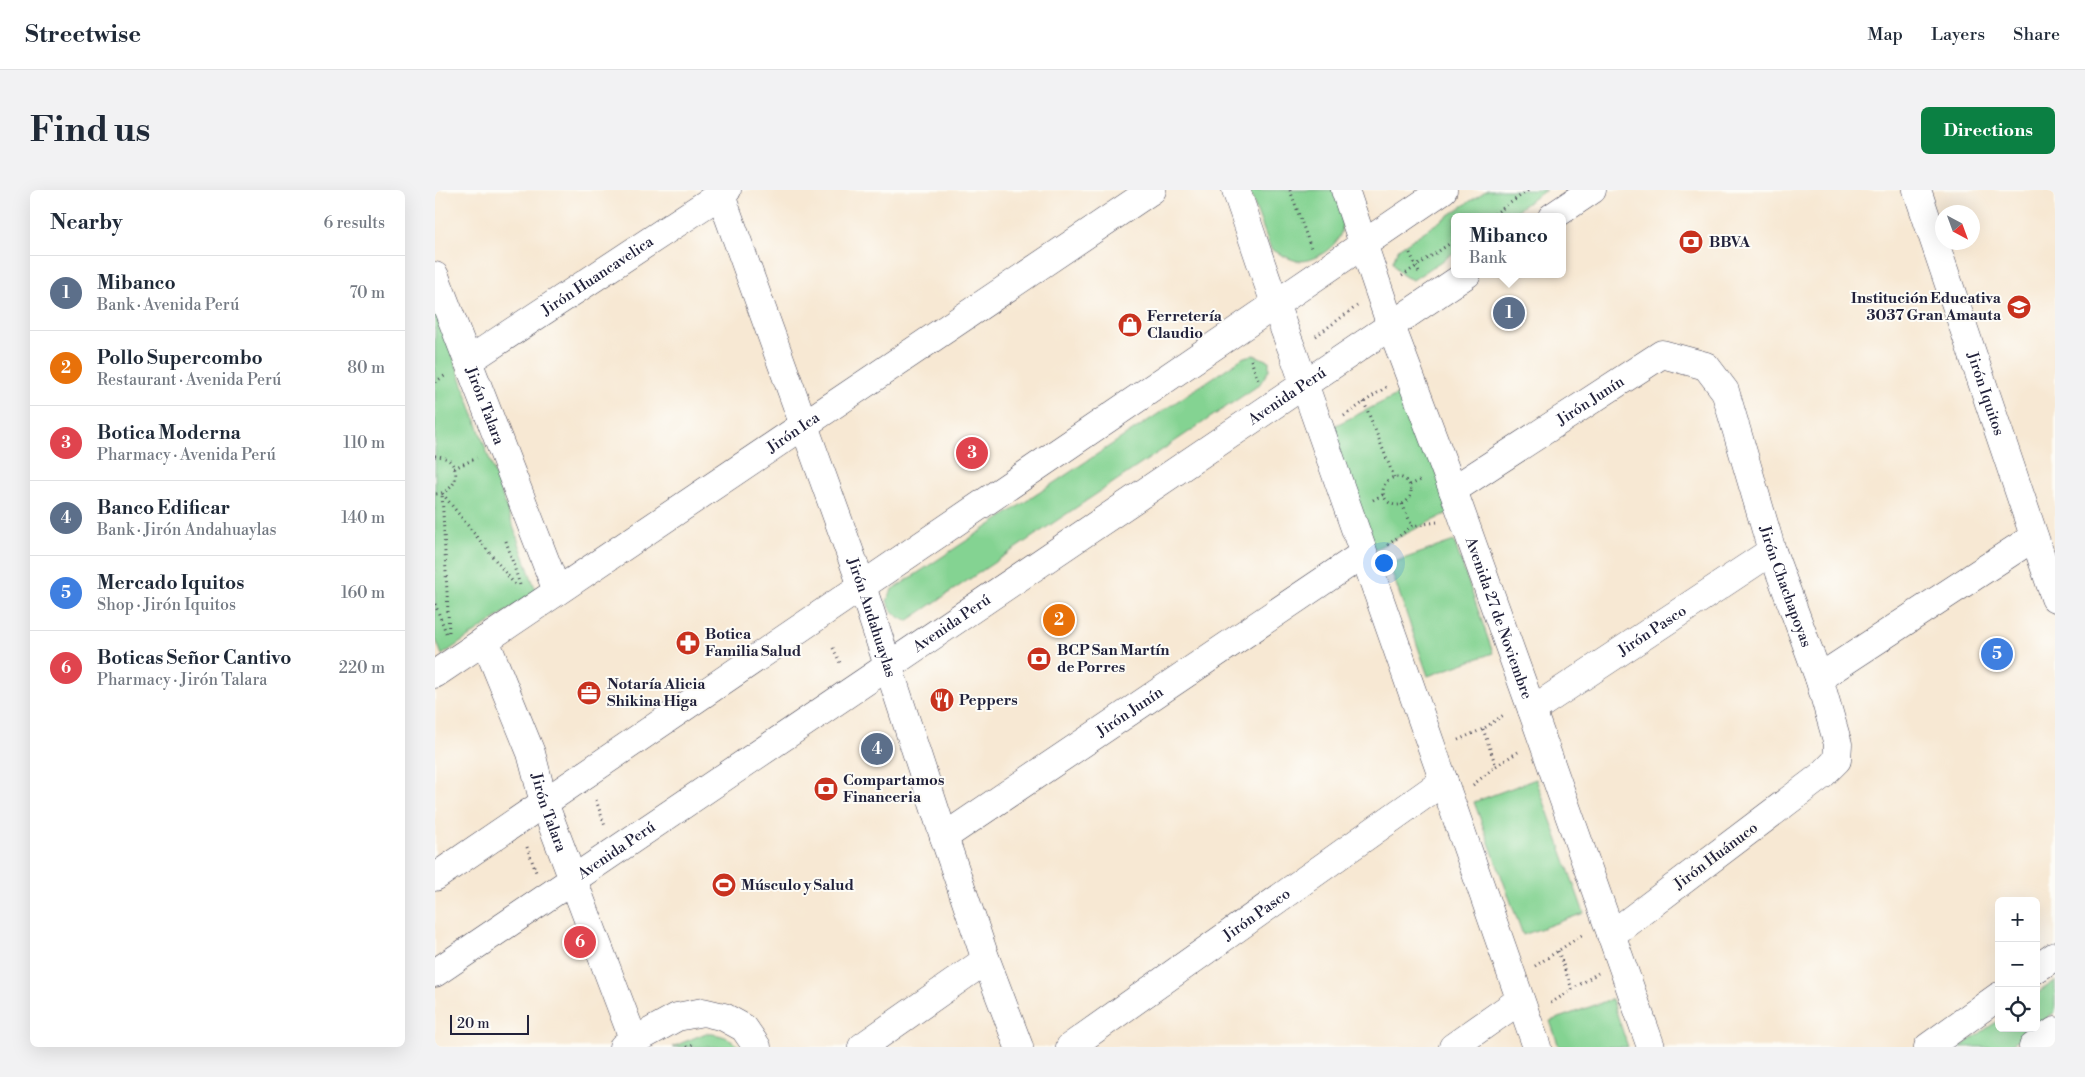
<!DOCTYPE html>
<html lang="en">
<head>
<meta charset="utf-8">
<style>
	:root { --surface:#fff; --page:#f2f2f3; --text:#1f2937; --muted:#747a83; --line:#e0e1e3; --accent:#0b8043 }
	body { margin:0; font-family:"Libre Bodoni",serif; background:var(--page); color:var(--text) }
	.controls { position:absolute; right:15px; bottom:15px; display:grid; overflow:hidden; border-radius:8px; box-shadow:0 5px 20px #0002 }
	.controls button { width:45px; height:45px; display:grid; place-items:center; padding:0; border:0; border-bottom:1px solid var(--line); background:var(--surface); color:var(--text); font:25px sans-serif }
	.compass { position:absolute; left:1500px; top:15px; width:45px; height:45px; border-radius:50%; background:var(--surface); box-shadow:0 5px 20px #0002; rotate:139deg }
	.scale { position:absolute; left:15px; bottom:12px; width:79px; box-sizing:border-box; padding-left:5px; border:2px solid #22223b; border-top:0; font-size:14px; line-height:18px; white-space:nowrap; color:#22223b; -webkit-text-stroke:4px #fdfcf7; paint-order:stroke }
	.you { position:absolute; left:948px; top:372px; width:18px; height:18px; margin:-12px; border:4px solid #fff; border-radius:50%; background:#1a73e8; box-shadow:0 0 0 8px #1a73e833 }
	.badge { display:grid; place-items:center; width:32px; height:32px; border-radius:50%; background:var(--accent); color:#fff; font-size:16px; font-weight:700 }
	.pin { position:absolute; translate:-50% -50%; border:2px solid #fff; box-shadow:0 1px 5px #0006 }
	.popup { position:absolute; left:1016px; top:23px; width:115px; height:65px; box-sizing:border-box; display:grid; place-content:center; border-radius:8px; background:var(--surface); filter:drop-shadow(0 1px 4px #0005); font-size:16px; white-space:nowrap; color:var(--muted) }
	.popup b { font-size:19px; color:var(--text) }
	.popup::after { content:''; position:absolute; left:50%; top:100%; margin-left:-10px; border:10px solid transparent; border-top-color:var(--surface) }
	.list { margin:0; padding:0; list-style:none }
	h2 { display:flex; justify-content:space-between; align-items:center; height:65px; margin:0; padding:0 20px; font-size:21px }
	h2 small { font-size:16px; font-weight:400; color:var(--muted) }
	.list li { display:grid; grid-template-columns:32px 1fr auto; gap:15px; align-items:center; box-sizing:border-box; height:75px; padding:0 20px; border-top:1px solid var(--line) }
	.list b { display:block; font-size:19px; white-space:nowrap }
	.list p { margin:0; font-size:16px; white-space:nowrap; color:var(--muted) }
	.list em { font-size:16px; font-style:normal; color:var(--muted) }
	.icon { flex:none; width:28px; height:28px; fill:none; stroke:currentColor; stroke-width:2; stroke-linecap:round; stroke-linejoin:round }
	.map { position:relative; flex:none; width:1620px; height:857px; overflow:hidden; border-radius:8px }
	header { display:flex; align-items:center; gap:30px; box-sizing:border-box; height:70px; padding:0 25px; background:var(--surface); border-bottom:1px solid var(--line) }
	header strong { font-size:24px }
	nav { display:flex; gap:28px; margin-inline-start:auto; font-size:18px }
	.intro { display:flex; align-items:center; justify-content:space-between; box-sizing:border-box; height:120px; padding:0 30px }
	h1 { margin:0; font-size:35px }
	.button { padding:12px 22px; border-radius:8px; background:var(--accent); color:#fff; font-size:18px; font-weight:700 }
	main { display:flex; gap:30px; padding:0 30px }
	aside { flex:1; background:var(--surface); border-radius:8px; box-shadow:0 5px 20px #0002 }
	.map>svg:first-child { display:block }
</style>
</head>
<body>
<header>
<strong>Streetwise</strong>
<nav><a>Map</a><a>Layers</a><a>Share</a></nav>
</header>
<div class="intro"><h1>Find us</h1><a class="button">Directions</a></div>
<main>
<aside>
<h2>Nearby<small>6 results</small></h2>
<ul class="list">
<li><span class="badge" style="background:#5c6f8a">1</span><div><b>Mibanco</b><p>Bank · Avenida Perú</p></div><em>70 m</em></li>
<li><span class="badge" style="background:#e8710a">2</span><div><b>Pollo Supercombo</b><p>Restaurant · Avenida Perú</p></div><em>80 m</em></li>
<li><span class="badge" style="background:#e0444e">3</span><div><b>Botica Moderna</b><p>Pharmacy · Avenida Perú</p></div><em>110 m</em></li>
<li><span class="badge" style="background:#5c6f8a">4</span><div><b>Banco Edificar</b><p>Bank · Jirón Andahuaylas</p></div><em>140 m</em></li>
<li><span class="badge" style="background:#3f7fe0">5</span><div><b>Mercado Iquitos</b><p>Shop · Jirón Iquitos</p></div><em>160 m</em></li>
<li><span class="badge" style="background:#e0444e">6</span><div><b>Boticas Señor Cantivo</b><p>Pharmacy · Jirón Talara</p></div><em>220 m</em></li>
</ul>
</aside>
<div class="map">
<svg width="1620" height="857" viewBox="0 0 1620 857">
	<rect width="100%" height="100%" fill="#fdfcf7"/>
	<filter id="ink" filterUnits="userSpaceOnUse"><feTurbulence type="fractalNoise" baseFrequency=".02" numOctaves="2"/><feDisplacementMap in="SourceGraphic" scale="10" xChannelSelector="R" yChannelSelector="G"/><feConvolveMatrix kernelMatrix="1 2 1 2 8 2 1 2 1" color-interpolation-filters="sRGB"/></filter>
	<filter id="wash" filterUnits="userSpaceOnUse"><feTurbulence type="fractalNoise" baseFrequency=".0096" numOctaves="4" result="noise"/><feDisplacementMap in="SourceGraphic" scale="20" xChannelSelector="R" yChannelSelector="G"/><feGaussianBlur stdDeviation="1.12" result="paint"/><feColorMatrix in="noise" values="0 0 0 0 0 0 0 0 0 0 0 0 0 0 0 0 0 1.4 0 .05"/><feComposite in="paint" operator="in"/></filter>
	<g filter="url(#wash)">
		<rect width="100%" height="100%" fill="#f7e8d3"/>
		<g fill="#84d392" stroke="#537a66">
			<path d="M 814,0 L 898,0 C 903,12 908,24 907,37 C 906,55 881,71 865,71 C 856,71 844,63 836,59 Z"/>
			<path d="M 1052,0 L 1111,0 L 1072,27 L 1020,27 L 1020,62 L 978,90 C 967,86 962,82 958,71 L 963,59 Z"/>
			<path d="M 0,115 L 101,401 L 7,465 L 0,447 Z"/>
			<path d="M 819,165 L 834,171 L 834,180 L 824,195 L 472,431 C 461,426 456,422 452,411 L 457,400 L 809,167 Z"/>
			<path d="M 970,201 L 1017,321 L 938,360 L 895,238 Z"/>
			<path d="M 1019,351 L 1058,463 L 993,486 L 954,374 Z"/>
			<path d="M 1101,589 L 1149,723 L 1088,745 L 1039,612 Z"/>
			<path d="M 1620,791 L 1620,822 L 1601,836 L 1601,804 Z"/>
			<path d="M 1177,809 L 1193,857 L 1124,857 L 1115,831 Z"/>
			<path d="M 1564,830 L 1564,838 L 1598,838 L 1573,857 L 1525,857 Z"/>
			<path d="M 271,843 C 284,845 295,846 304,857 L 237,857 Z"/>
		</g>
	</g>
	<g filter="url(#ink)">
		<g fill="none" stroke-linecap="round" stroke-linejoin="round">
			<defs>
				<g id="minor">
					<path id="s1" d="M 284,0 L 427,396 L 509,647 L 551,770 L 584,857"/>
					<path d="M 801,0 C 820,54 837,109 858,162 L 1102,857"/>
					<path id="s2" d="M 910,0 L 956,136 L 1018,300 L 1093,509 L 1216,857"/>
					<path id="s3" d="M 1482,0 L 1620,408"/>
					<path id="s4" d="M 0,86 L 122,401"/>
					<path id="s5" d="M 33,171 L 292,0"/>
					<path id="s6" d="M 1018,300 L 1227,164 L 1271,176 L 1290,201 L 1337,361 L 1384,488 L 1403,554 L 1402,570 L 1386,586 L 1176,745"/>
					<path id="s7" d="M 50,450 L 96,563 L 109,613 L 199,851"/>
					<path id="s8" d="M 0,484 L 717,0"/>
					<path d="M 1384,488 L 1599,347"/>
					<path id="s9" d="M 1097,520 L 1337,361"/>
					<path id="s10" d="M 509,647 L 928,364"/>
					<path d="M 188,857 L 242,827 L 268,822 L 289,827 L 309,838 L 322,857"/>
					<path d="M 427,857 L 551,770"/>
					<path id="s11" d="M 635,857 L 1009,591"/>
					<path d="M 1018,857 L 1085,810"/>
				</g>
				<g id="secondary">
					<path d="M 1601,779 L 1620,766"/>
					<path d="M 1493,857 L 1564,806"/>
					<path d="M 1598,857 L 1620,841"/>
				</g>
				<g id="primary">
					<path d="M 1117,27 L 1157,0"/>
					<path d="M 0,687 L 1008,0"/>
					<path id="s12" d="M 0,783 L 1032,84"/>
				</g>
			</defs>
			<use href="#minor" stroke="#424052" stroke-width="29"/>
			<use href="#secondary" stroke="#424052" stroke-width="29"/>
			<use href="#primary" stroke="#424052" stroke-width="29"/>
			<g stroke="#424052" stroke-width="3" stroke-dasharray="1 4" stroke-linecap="butt">
				<path d="M 855,0 L 876,58"/>
				<path d="M 1055,27 L 1094,0"/>
				<path d="M 975,63 L 985,85"/>
				<path d="M 967,86 L 1020,50"/>
				<path d="M 881,146 L 922,116"/>
				<path d="M 816,170 L 824,193"/>
				<path d="M 0,192 L 11,185"/>
				<path d="M 929,212 L 959,287"/>
				<path d="M 909,226 L 951,197"/>
				<path d="M 0,266 C 27,266 28,302 0,304"/>
				<path d="M 19,278 L 42,268"/>
				<circle cx="962" cy="301" r="14"/>
				<path d="M 975,295 L 986,290"/>
				<path d="M 938,310 L 949,304"/>
				<path d="M 967,314 L 977,336"/>
				<path d="M 71,351 L 85,395"/>
				<path d="M 953,355 L 977,336 L 1002,332"/>
				<path d="M 0,414 L 12,445"/>
				<path d="M 14,442 L 7,303 L 81,396"/>
				<path d="M 398,458 L 406,475"/>
				<path d="M 1048,539 L 1061,576"/>
				<path d="M 1023,550 L 1048,539 L 1070,524"/>
				<path d="M 1038,595 L 1061,576 L 1083,562"/>
				<path d="M 161,610 L 170,636"/>
				<path d="M 92,657 L 101,682"/>
				<path d="M 1123,761 L 1137,799"/>
				<path d="M 1100,776 L 1147,745"/>
				<path d="M 1116,813 L 1163,783"/>
				<path d="M 252,857 L 260,853"/>
			</g>
			<use href="#minor" stroke="#fff" stroke-width="28"/>
			<use href="#secondary" stroke="#fff" stroke-width="28"/>
			<use href="#primary" stroke="#fff" stroke-width="28"/>
		</g>
	</g>
	<defs>
		<symbol id="bank-disc" viewBox="-11 -11 22 22"><circle r="9.5" fill="#c8321e" stroke="#fdfcf7"/><path d="M-6-4H6V4H-6ZM0-2.3a2.3 2.3 0 1 0 0 4.6a2.3 2.3 0 1 0 0-4.6Z" fill="#fff"/></symbol>
		<symbol id="school-disc" viewBox="-11 -11 22 22"><circle r="9.5" fill="#c8321e" stroke="#fdfcf7"/><path d="M0-5L7-2L0 1L-7-2ZM-4 1L0 2.5L4 1V4Q0 6-4 4Z" fill="#fff"/></symbol>
		<symbol id="shop-disc" viewBox="-11 -11 22 22"><circle r="9.5" fill="#c8321e" stroke="#fdfcf7"/><path d="M-5-2.5h2.3a2.7 3.5 0 0 1 5.4 0H5L5.5 6h-11ZM-1.5-2.5h3a1.5 2.3 0 0 0-3 0Z" fill="#fff"/></symbol>
		<symbol id="pharmacy-disc" viewBox="-11 -11 22 22"><circle r="9.5" fill="#c8321e" stroke="#fdfcf7"/><path d="M-2-6h4v4h4v4h-4v4h-4v-4h-4v-4h4Z" fill="#fff"/></symbol>
		<symbol id="office-disc" viewBox="-11 -11 22 22"><circle r="9.5" fill="#c8321e" stroke="#fdfcf7"/><path d="M-6-3h4V-5.5h4V-3h4V5H-6ZM-1-4.5V-3h2v-1.5ZM-6 0V1H6V0Z" fill="#fff"/></symbol>
		<symbol id="restaurant-disc" viewBox="-11 -11 22 22"><circle r="9.5" fill="#c8321e" stroke="#fdfcf7"/><path d="M-5-6h1v4h1v-4h1v4h1v-4h1v5L-1.5 .5V6h-2V.5L-5-1ZM5-6V6H3V1.5H1.5Q1.5-4 5-6Z" fill="#fff"/></symbol>
		<symbol id="stadium-disc" viewBox="-11 -11 22 22"><circle r="9.5" fill="#c8321e" stroke="#fdfcf7"/><path d="M0-5a6.5 5 0 1 0 0 10a6.5 5 0 1 0 0-10ZM-3.5-1.8h7v3.6h-7Z" fill="#fff"/></symbol>
	</defs>
	<g fill-rule="evenodd">
		<use href="#bank-disc" x="1242" y="38" width="28" height="28"/>
		<use href="#school-disc" x="1570" y="103" width="28" height="28"/>
		<use href="#shop-disc" x="681" y="121" width="28" height="28"/>
		<use href="#pharmacy-disc" x="239" y="439" width="28" height="28"/>
		<use href="#bank-disc" x="590" y="455" width="28" height="28"/>
		<use href="#office-disc" x="140" y="489" width="28" height="28"/>
		<use href="#restaurant-disc" x="493" y="496" width="28" height="28"/>
		<use href="#bank-disc" x="377" y="585" width="28" height="28"/>
		<use href="#stadium-disc" x="275" y="681" width="28" height="28"/>
	</g>
	<g text-anchor="middle" dominant-baseline="central" stroke-width="4" stroke-linejoin="round" paint-order="stroke">
		<g font-size="15" font-weight="bold" fill="#22223b" stroke="#fdfcf7" text-anchor="start">
			<text x="1274" y="52">BBVA</text>
			<text x="1566" y="108" text-anchor="end">Institución Educativa<tspan x="1566" dy="17">3037 Gran Amauta</tspan></text>
			<text x="712" y="126">Ferretería<tspan x="712" dy="17">Claudio</tspan></text>
			<text x="270" y="444">Botica<tspan x="270" dy="17">Familia Salud</tspan></text>
			<text x="622" y="460">BCP San Martín<tspan x="622" dy="17">de Porres</tspan></text>
			<text x="172" y="494">Notaría Alicia<tspan x="172" dy="17">Shikina Higa</tspan></text>
			<text x="524" y="510">Peppers</text>
			<text x="408" y="590">Compartamos<tspan x="408" dy="17">Financeria</tspan></text>
			<text x="306" y="695">Músculo y Salud</text>
		</g>
		<g font-size="15" fill="#22223b" stroke="#fdfcf7">
			<text stroke="none"><textPath href="#s5" startOffset="155">Jirón Huancavelica</textPath></text>
			<text stroke="none"><textPath href="#s3" startOffset="215">Jirón Iquitos</textPath></text>
			<text stroke="none"><textPath href="#s12" startOffset="1029">Avenida Perú</textPath></text>
			<text stroke="none"><textPath href="#s6" startOffset="164">Jirón Junín</textPath></text>
			<text stroke="none"><textPath href="#s4" startOffset="139">Jirón Talara</textPath></text>
			<text stroke="none"><textPath href="#s8" startOffset="432">Jirón Ica</textPath></text>
			<text stroke="none"><textPath href="#s6" startOffset="531">Jirón Chachapoyas</textPath></text>
			<text stroke="none"><textPath href="#s1" startOffset="454">Jirón Andahuaylas</textPath></text>
			<text stroke="none"><textPath href="#s2" startOffset="455">Avenida 27 de Noviembre</textPath></text>
			<text stroke="none"><textPath href="#s12" startOffset="624">Avenida Perú</textPath></text>
			<text stroke="none"><textPath href="#s9" startOffset="144">Jirón Pasco</textPath></text>
			<text stroke="none"><textPath href="#s10" startOffset="224">Jirón Junín</textPath></text>
			<text stroke="none"><textPath href="#s7" startOffset="184">Jirón Talara</textPath></text>
			<text stroke="none"><textPath href="#s12" startOffset="219">Avenida Perú</textPath></text>
			<text transform="translate(1281 666) rotate(-37)">Jirón Huánuco</text>
			<text stroke="none"><textPath href="#s11" startOffset="229">Jirón Pasco</textPath></text>
		</g>
	</g>
</svg>
<div class="controls">
<button>+</button>
<button>−</button>
<button><svg class="icon" aria-label="locate" viewBox="0 0 24 24"><circle cx="12" cy="12" r="6"/><path d="M12 2v4M12 18v4M2 12h4M18 12h4"/></svg></button>
</div>
<svg class="compass" viewBox="-18 -18 36 36"><path d="M0-13l5 13h-10z" fill="#e53935"/><path d="M0 13l5-13h-10z" fill="#747a83"/></svg>
<div class="scale">20 m</div>
<div class="you"></div>
<div class="pin badge" style="left:1074px;top:123px;background:#5c6f8a">1</div>
<div class="popup"><b>Mibanco</b>Bank</div>
<div class="pin badge" style="left:624px;top:430px;background:#e8710a">2</div>
<div class="pin badge" style="left:537px;top:263px;background:#e0444e">3</div>
<div class="pin badge" style="left:442px;top:559px;background:#5c6f8a">4</div>
<div class="pin badge" style="left:1562px;top:464px;background:#3f7fe0">5</div>
<div class="pin badge" style="left:145px;top:752px;background:#e0444e">6</div>
</div>
</main>
</body>
</html>
